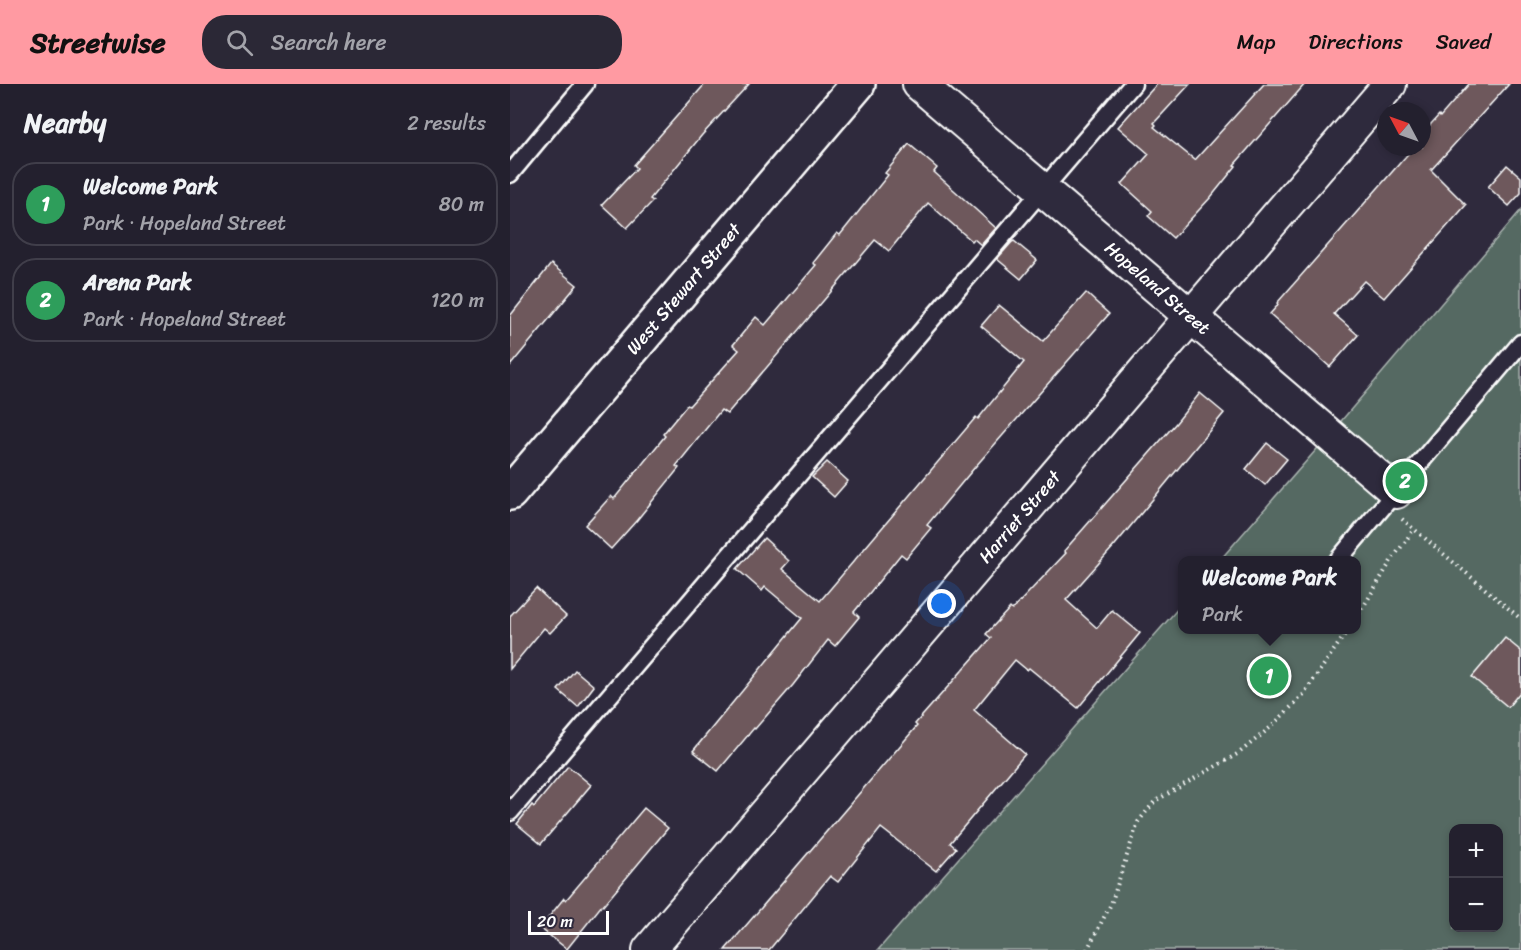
<!DOCTYPE html>
<html lang="en">
<head>
<meta charset="utf-8">
<style>
	:root { --surface:#23202e; --page:#2b2836; --text:#f1f3f6; --muted:#a3a3aa; --line:#403e4a; --accent:#ff9aa2 }
	body { margin:0; font-family:Sriracha,sans-serif; background:var(--page); color:var(--text) }
	.controls { position:absolute; right:18px; bottom:18px; display:grid; overflow:hidden; border-radius:12px; box-shadow:0 3px 9px #0003 }
	.controls button { width:54px; height:54px; display:grid; place-items:center; padding:0; border:0; border-bottom:2px solid var(--line); background:var(--surface); color:var(--text); font:30px sans-serif }
	.compass { position:absolute; left:867px; top:18px; width:54px; height:54px; border-radius:50%; background:var(--surface); box-shadow:0 3px 9px #0003; rotate:311deg }
	.scale { position:absolute; left:18px; bottom:15px; width:81px; box-sizing:border-box; padding-left:6px; border:3px solid #fff; border-top:0; font-size:16px; line-height:21px; white-space:nowrap; color:#fff; -webkit-text-stroke:4px #2f2a3d; paint-order:stroke }
	.you { position:absolute; left:432px; top:520px; width:21px; height:21px; margin:-15px; border:4px solid #fff; border-radius:50%; background:#1a73e8; box-shadow:0 0 0 9px #1a73e833 }
	.badge { display:grid; place-items:center; width:39px; height:39px; border-radius:50%; background:var(--accent); color:#fff; font-size:20px; font-weight:700 }
	.pin { position:absolute; translate:-50% -50%; border:3px solid #fff; box-shadow:0 2px 6px #0006 }
	.popup { position:absolute; left:668px; top:472px; width:183px; height:78px; box-sizing:border-box; display:grid; place-content:center; border-radius:12px; background:var(--surface); filter:drop-shadow(0 2px 4px #0005); font-size:20px; white-space:nowrap; color:var(--muted) }
	.popup b { font-size:22px; color:var(--text) }
	.popup::after { content:''; position:absolute; left:50%; top:100%; margin-left:-12px; border:12px solid transparent; border-top-color:var(--surface) }
	.list { margin:0; padding:0; list-style:none }
	h2 { display:flex; justify-content:space-between; align-items:center; height:78px; margin:0; padding:0 24px; font-size:26px }
	h2 small { font-size:20px; font-weight:400; color:var(--muted) }
	.list li { display:grid; grid-template-columns:39px 1fr auto; gap:18px; align-items:center; box-sizing:border-box; height:84px; margin:0 12px 12px; padding:0 12px; border:2px solid var(--line); border-radius:24px }
	.list b { display:block; font-size:22px; white-space:nowrap }
	.list p { margin:0; font-size:20px; white-space:nowrap; color:var(--muted) }
	.list em { font-size:20px; font-style:normal; color:var(--muted) }
	.icon { flex:none; width:33px; height:33px; fill:none; stroke:currentColor; stroke-width:2; stroke-linecap:round; stroke-linejoin:round }
	.map { position:relative; flex:none; width:1011px; height:866px; overflow:hidden }
	header { display:flex; align-items:center; gap:36px; box-sizing:border-box; height:84px; padding:0 30px; background:var(--accent); color:#111 }
	header strong { font-size:28px }
	nav { display:flex; gap:33px; margin-inline-start:auto; font-size:21px }
	.search { width:420px; height:54px; background:var(--page); display:flex; align-items:center; gap:15px; box-sizing:border-box; padding:0 21px; border-radius:24px; color:var(--muted); font-size:22px }
	main { display:flex }
	aside { flex:1; background:var(--surface) }
	.map>svg:first-child { display:block }
</style>
</head>
<body>
<header>
<strong>Streetwise</strong>
<div class="search"><svg class="icon" aria-label="search" viewBox="0 0 24 24"><circle cx="10" cy="10" r="6"/><path d="M15 15l6 6"/></svg>Search here</div>
<nav><a>Map</a><a>Directions</a><a>Saved</a></nav>
</header>
<main>
<aside>
<h2>Nearby<small>2 results</small></h2>
<ul class="list">
<li><span class="badge" style="background:#2e9e5b">1</span><div><b>Welcome Park</b><p>Park · Hopeland Street</p></div><em>80 m</em></li>
<li><span class="badge" style="background:#2e9e5b">2</span><div><b>Arena Park</b><p>Park · Hopeland Street</p></div><em>120 m</em></li>
</ul>
</aside>
<div class="map">
<svg width="1011" height="866" viewBox="0 0 1011 866">
	<rect width="100%" height="100%" fill="#2f2a3d"/>
	<filter id="ink" filterUnits="userSpaceOnUse"><feTurbulence type="fractalNoise" baseFrequency=".0167" numOctaves="2"/><feDisplacementMap in="SourceGraphic" scale="12" xChannelSelector="R" yChannelSelector="G"/><feConvolveMatrix kernelMatrix="1 2 1 2 8 2 1 2 1" color-interpolation-filters="sRGB"/></filter>
	<g filter="url(#ink)">
		<path fill="#546962" stroke="#aab4b0" stroke-width="1.5" fill-rule="evenodd" d="M 1011,126 L 1011,866 L 368,866 L 672,520 L 672,546 L 846,546 L 846,476 L 710,476 L 820,350 ZM 944,744 L 988,744 L 988,844 L 944,844 Z"/>
		<g fill="#6e595c" stroke="#fff" stroke-width="1.5">
			<path d="M 195,0 L 239,0 L 192,51 L 140,115 L 143,117 L 117,144 L 92,121 L 127,84 L 124,81 Z"/>
			<path d="M 647,0 L 680,0 L 644,39 L 646,41 L 644,43 L 685,76 L 754,0 L 795,0 L 724,81 L 726,82 L 701,113 L 663,154 L 638,132 L 642,127 L 612,100 L 639,70 L 608,43 Z"/>
			<path d="M 959,0 L 999,0 L 921,86 L 956,121 L 874,214 L 854,197 L 824,230 L 848,251 L 820,283 L 760,230 L 768,221 L 767,219 L 904,63 L 912,63 L 912,50 L 929,31 L 930,33 Z"/>
			<path d="M 399,60 L 427,84 L 424,88 L 486,144 L 471,161 L 464,155 L 462,157 L 418,119 L 379,167 L 365,156 L 217,330 L 211,326 L 166,382 L 169,384 L 127,436 L 101,465 L 75,441 L 101,412 L 104,415 L 155,352 L 153,350 L 177,321 L 179,322 L 229,266 L 223,261 L 246,233 L 255,241 L 306,181 L 303,179 L 327,149 L 330,151 L 378,91 L 375,89 Z"/>
			<path d="M 997,81 L 1011,93 L 1011,109 L 999,122 L 978,103 Z"/>
			<path d="M 504,157 L 527,176 L 511,195 L 487,175 L 502,158 Z"/>
			<path d="M 41,180 L 67,201 L 0,282 L 0,232 Z"/>
			<path d="M 576,209 L 599,230 L 465,383 L 417,441 L 421,444 L 396,474 L 391,470 L 344,528 L 349,533 L 325,562 L 318,556 L 283,601 L 245,645 L 244,644 L 208,687 L 183,667 L 292,534 L 255,503 L 252,507 L 227,485 L 254,454 L 279,477 L 272,485 L 310,517 L 466,333 L 468,335 L 514,278 L 471,242 L 489,221 L 533,257 Z"/>
			<path d="M 690,309 L 714,329 L 605,461 L 556,516 L 587,544 L 602,526 L 630,549 L 568,624 L 519,584 L 517,586 L 505,576 L 464,626 L 515,670 L 440,759 L 446,764 L 426,787 L 371,744 L 328,798 L 320,792 L 259,866 L 215,866 L 407,642 L 405,640 L 481,554 L 476,550 L 500,524 L 502,526 L 556,469 L 554,467 L 666,339 Z"/>
			<path d="M 757,359 L 777,375 L 755,401 L 736,385 Z"/>
			<path d="M 317,378 L 338,397 L 324,413 L 302,393 Z"/>
			<path d="M 26,504 L 56,532 L 40,549 L 34,544 L 0,585 L 0,532 Z"/>
			<path d="M 995,554 L 1011,567 L 1011,607 L 998,623 L 962,593 Z"/>
			<path d="M 65,586 L 84,602 L 68,623 L 48,606 Z"/>
			<path d="M 58,682 L 81,701 L 31,760 L 7,740 L 22,721 L 24,723 Z"/>
			<path d="M 134,724 L 158,744 L 93,822 L 92,821 L 57,865 L 30,844 L 54,814 L 56,816 Z"/>
		</g>
		<g fill="none" stroke-linecap="round" stroke-linejoin="round">
			<defs>
				<g id="service">
					<path d="M 0,90 L 75,0"/>
					<path d="M 828,476 L 1011,259"/>
					<path d="M 0,728 L 623,0"/>
				</g>
				<g id="minor">
					<path id="s1" d="M 409,0 L 886,408"/>
					<path id="s2" d="M 139,866 L 880,0"/>
				</g>
				<g id="secondary">
					<path id="s3" d="M 0,409 L 348,0"/>
				</g>
			</defs>
			<use href="#service" stroke="#fff" stroke-width="21"/>
			<use href="#minor" stroke="#fff" stroke-width="36"/>
			<use href="#secondary" stroke="#fff" stroke-width="38"/>
			<g stroke="#fff" stroke-width="4" stroke-dasharray="1.5 4.5" stroke-linecap="butt">
				<path d="M 892,435 L 1011,535"/>
				<path d="M 846,535 L 881,477 L 904,445"/>
				<path d="M 577,866 L 601,820 L 628,738 L 645,717 L 729,669 L 761,643 L 793,611 L 838,546"/>
			</g>
			<use href="#service" stroke="#2f2a3d" stroke-width="16"/>
			<use href="#minor" stroke="#2f2a3d" stroke-width="32"/>
			<use href="#secondary" stroke="#2f2a3d" stroke-width="33"/>
		</g>
	</g>
	<g text-anchor="middle" dominant-baseline="central" stroke-width="4.5" stroke-linejoin="round" paint-order="stroke">
		<g font-size="18" fill="#fff" stroke="#2f2a3d">
			<text stroke="none"><textPath href="#s1" startOffset="314">Hopeland Street</textPath></text>
			<text stroke="none"><textPath href="#s3" startOffset="268">West Stewart Street</textPath></text>
			<text stroke="none"><textPath href="#s2" startOffset="570">Harriet Street</textPath></text>
		</g>
	</g>
</svg>
<div class="controls">
<button>+</button>
<button>−</button>
</div>
<svg class="compass" viewBox="-18 -18 36 36"><path d="M0-13l5 13h-10z" fill="#e53935"/><path d="M0 13l5-13h-10z" fill="#a3a3aa"/></svg>
<div class="scale">20 m</div>
<div class="you"></div>
<div class="pin badge" style="left:759px;top:592px;background:#2e9e5b">1</div>
<div class="popup"><b>Welcome Park</b>Park</div>
<div class="pin badge" style="left:895px;top:397px;background:#2e9e5b">2</div>
</div>
</main>
</body>
</html>
